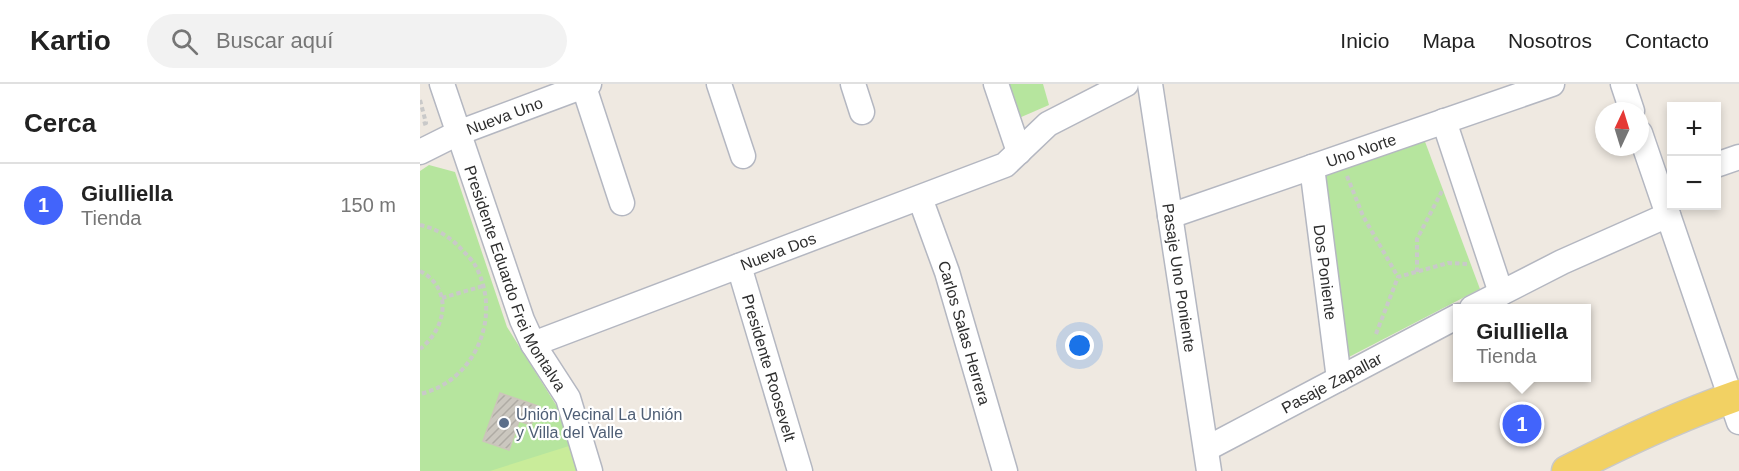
<!DOCTYPE html>
<html lang="es">
<head>
<meta charset="utf-8">
<style>
	:root { --surface:#fff; --page:#f2f2f2; --text:#222; --muted:#767676; --line:#e0e0e0; --accent:#4264fb }
	body { margin:0; font-family:Helvetica,sans-serif; background:var(--page); color:var(--text) }
	.controls { position:absolute; right:18px; top:18px; display:grid; overflow:hidden; border-radius:0px; box-shadow:0 3px 9px #0003 }
	.controls button { width:54px; height:54px; display:grid; place-items:center; padding:0; border:0; border-bottom:2px solid var(--line); background:var(--surface); color:var(--text); font:30px sans-serif }
	.compass { position:absolute; left:1175px; top:18px; width:54px; height:54px; border-radius:50%; background:var(--surface); box-shadow:0 3px 9px #0003; rotate:4deg }
	.you { position:absolute; left:660px; top:262px; width:21px; height:21px; margin:-15px; border:4px solid #fff; border-radius:50%; background:#1a73e8; box-shadow:0 0 0 9px #1a73e833 }
	.badge { display:grid; place-items:center; width:39px; height:39px; border-radius:50%; background:var(--accent); color:#fff; font-size:20px; font-weight:700 }
	.pin { position:absolute; translate:-50% -50%; border:3px solid #fff; box-shadow:0 2px 6px #0006 }
	.popup { position:absolute; left:1033px; top:220px; width:138px; height:78px; box-sizing:border-box; display:grid; place-content:center; border-radius:0px; background:var(--surface); filter:drop-shadow(0 2px 4px #0005); font-size:20px; white-space:nowrap; color:var(--muted) }
	.popup b { font-size:22px; color:var(--text) }
	.popup::after { content:''; position:absolute; left:50%; top:100%; margin-left:-12px; border:12px solid transparent; border-top-color:var(--surface) }
	.list { margin:0; padding:0; list-style:none }
	h2 { display:flex; justify-content:space-between; align-items:center; height:78px; margin:0; padding:0 24px; font-size:26px }
	h2 small { font-size:20px; font-weight:400; color:var(--muted) }
	.list li { display:grid; grid-template-columns:39px 1fr auto; gap:18px; align-items:center; box-sizing:border-box; height:84px; padding:0 24px; border-top:2px solid var(--line) }
	.list b { display:block; font-size:22px; white-space:nowrap }
	.list p { margin:0; font-size:20px; white-space:nowrap; color:var(--muted) }
	.list em { font-size:20px; font-style:normal; color:var(--muted) }
	.icon { flex:none; width:33px; height:33px; fill:none; stroke:currentColor; stroke-width:2; stroke-linecap:round; stroke-linejoin:round }
	.map { position:relative; flex:none; width:1319px; height:387px; overflow:hidden }
	header { display:flex; align-items:center; gap:36px; box-sizing:border-box; height:84px; padding:0 30px; background:var(--surface); border-bottom:2px solid var(--line) }
	header strong { font-size:28px }
	nav { display:flex; gap:33px; margin-inline-start:auto; font-size:21px }
	.search { width:420px; height:54px; background:var(--page); display:flex; align-items:center; gap:15px; box-sizing:border-box; padding:0 21px; border-radius:33px; color:var(--muted); font-size:22px }
	main { display:flex }
	aside { flex:1; background:var(--surface) }
	.map>svg:first-child { display:block }
</style>
</head>
<body>
<header>
<strong>Kartio</strong>
<div class="search"><svg class="icon" aria-label="search" viewBox="0 0 24 24"><circle cx="10" cy="10" r="6"/><path d="M15 15l6 6"/></svg>Buscar aquí</div>
<nav><a>Inicio</a><a>Mapa</a><a>Nosotros</a><a>Contacto</a></nav>
</header>
<main>
<aside>
<h2>Cerca<small></small></h2>
<ul class="list">
<li><span class="badge">1</span><div><b>Giulliella</b><p>Tienda</p></div><em>150 m</em></li>
</ul>
</aside>
<div class="map">
<svg width="1319" height="387" viewBox="0 0 1319 387">
	<defs>
		<pattern id="building-hatch" width="6" height="6" patternUnits="userSpaceOnUse" patternTransform="scale(1.5)"><rect width="6" height="6" fill="#cbc7bf"/><path d="M-1 1l2-2M0 6l6-6M5 7l2-2" fill="none" stroke="#afaba4"/></pattern>
	</defs>
	<rect width="100%" height="100%" fill="#efe9e1"/>
	<g fill="#b6e59e">
		<path d="M 589,0 L 623,0 L 629,21 L 599,34 Z"/>
		<path d="M 1004,55 L 1060,205 L 927,274 L 901,90 Z"/>
		<path d="M 9,81 L 35,88 L 87,243 L 143,332 L 160,387 L 0,387 L 0,87 Z"/>
	</g>
	<path fill="#c9ec9a" d="M 149,362 L 156,387 L 70,387 Z"/>
	<g fill="url(#building-hatch)" stroke="#cbc5ba" stroke-width="1.5">
		<path d="M 80,309 L 118,322 L 111,341 L 99,337 L 89,366 L 63,357 Z"/>
		<path d="M 1106,323 L 1119,347 L 1098,358 L 1085,334 Z"/>
	</g>
	<g fill="none" stroke-linecap="round" stroke-linejoin="round">
		<defs>
			<g id="minor">
				<path id="s1" d="M 22,0 L 102,236 L 113,260 L 148,314 L 170,387"/>
				<path d="M 163,0 L 202,119"/>
				<path d="M 299,0 L 323,72"/>
				<path d="M 433,0 L 442,28"/>
				<path d="M 576,0 L 599,68"/>
				<path id="s2" d="M 730,0 L 789,387"/>
				<path d="M 1203,0 L 1212,27"/>
				<path d="M 1024,37 L 1081,209"/>
				<path d="M 1220,49 L 1319,338"/>
				<path id="s3" d="M 0,68 L 38,49 L 169,0"/>
				<path d="M 1296,81 L 1319,73"/>
				<path id="s4" d="M 892,83 L 919,295"/>
				<path id="s5" d="M 500,114 L 527,188 L 585,387"/>
				<path id="s6" d="M 750,132 L 1132,0"/>
				<path id="s7" d="M 319,182 L 380,387"/>
				<path d="M 1052,224 L 1142,178 L 1248,131"/>
				<path id="s8" d="M 113,260 L 585,81 L 628,40 L 706,0"/>
				<path id="s9" d="M 786,365 L 1038,232"/>
			</g>
			<path id="major" d="M 1147,387 C 1203,358 1259,332 1319,311"/>
		</defs>
		<use href="#minor" stroke="#b4b7c1" stroke-width="27"/>
		<use href="#major" stroke="#c9c9c9" stroke-width="33"/>
		<g stroke="#c9c9c9" stroke-width="4" stroke-dasharray="4.5 3" stroke-linecap="butt">
			<path d="M 0,16 L 6,39 L 3,40"/>
			<path d="M 927,92 L 943,132 L 978,193"/>
			<path d="M 0,141 C 16,144 32,154 43,167 C 47,171 52,176 55,181 C 83,231 56,297 0,310"/>
			<path d="M 0,187 C 34,205 26,245 0,265"/>
			<path d="M 997,188 L 997,155 L 1023,105"/>
			<path d="M 22,214 L 63,202"/>
			<path d="M 956,250 L 978,193 L 1028,179 L 1049,180"/>
		</g>
		<use href="#minor" stroke="#fff" stroke-width="24"/>
		<use href="#major" stroke="#f2d163" stroke-width="30"/>
	</g>
	<circle fill="#5c6f8a" stroke="#fff" stroke-width="2" cx="84" cy="339" r="6"/>
	<g text-anchor="middle" dominant-baseline="central" stroke-width="4.5" stroke-linejoin="round" paint-order="stroke">
		<g font-size="16" fill="#2e2e2e" stroke="#fff">
			<text stroke="none"><textPath href="#s3" startOffset="92">Nueva Uno</textPath></text>
			<text stroke="none"><textPath href="#s6" startOffset="202">Uno Norte</textPath></text>
			<text stroke="none"><textPath href="#s8" startOffset="262">Nueva Dos</textPath></text>
			<text stroke="none"><textPath href="#s4" startOffset="106">Dos Poniente</textPath></text>
			<text stroke="none"><textPath href="#s1" startOffset="208">Presidente Eduardo Frei Montalva</textPath></text>
			<text stroke="none"><textPath href="#s2" startOffset="196">Pasaje Uno Poniente</textPath></text>
			<text stroke="none"><textPath href="#s5" startOffset="142">Carlos Salas Herrera</textPath></text>
			<text stroke="none"><textPath href="#s7" startOffset="106">Presidente Roosevelt</textPath></text>
			<text stroke="none"><textPath href="#s9" startOffset="142">Pasaje Zapallar</textPath></text>
		</g>
		<g font-size="16" fill="#4e5e75" stroke="#fff" text-anchor="start">
			<text x="96" y="330">Unión Vecinal La Unión<tspan x="96" dy="18">y Villa del Valle</tspan></text>
		</g>
	</g>
</svg>
<div class="controls">
<button>+</button>
<button>−</button>
</div>
<svg class="compass" viewBox="-18 -18 36 36"><path d="M0-13l5 13h-10z" fill="#e53935"/><path d="M0 13l5-13h-10z" fill="#767676"/></svg>
<div class="you"></div>
<div class="pin badge" style="left:1102px;top:340px">1</div>
<div class="popup"><b>Giulliella</b>Tienda</div>
</div>
</main>
</body>
</html>
